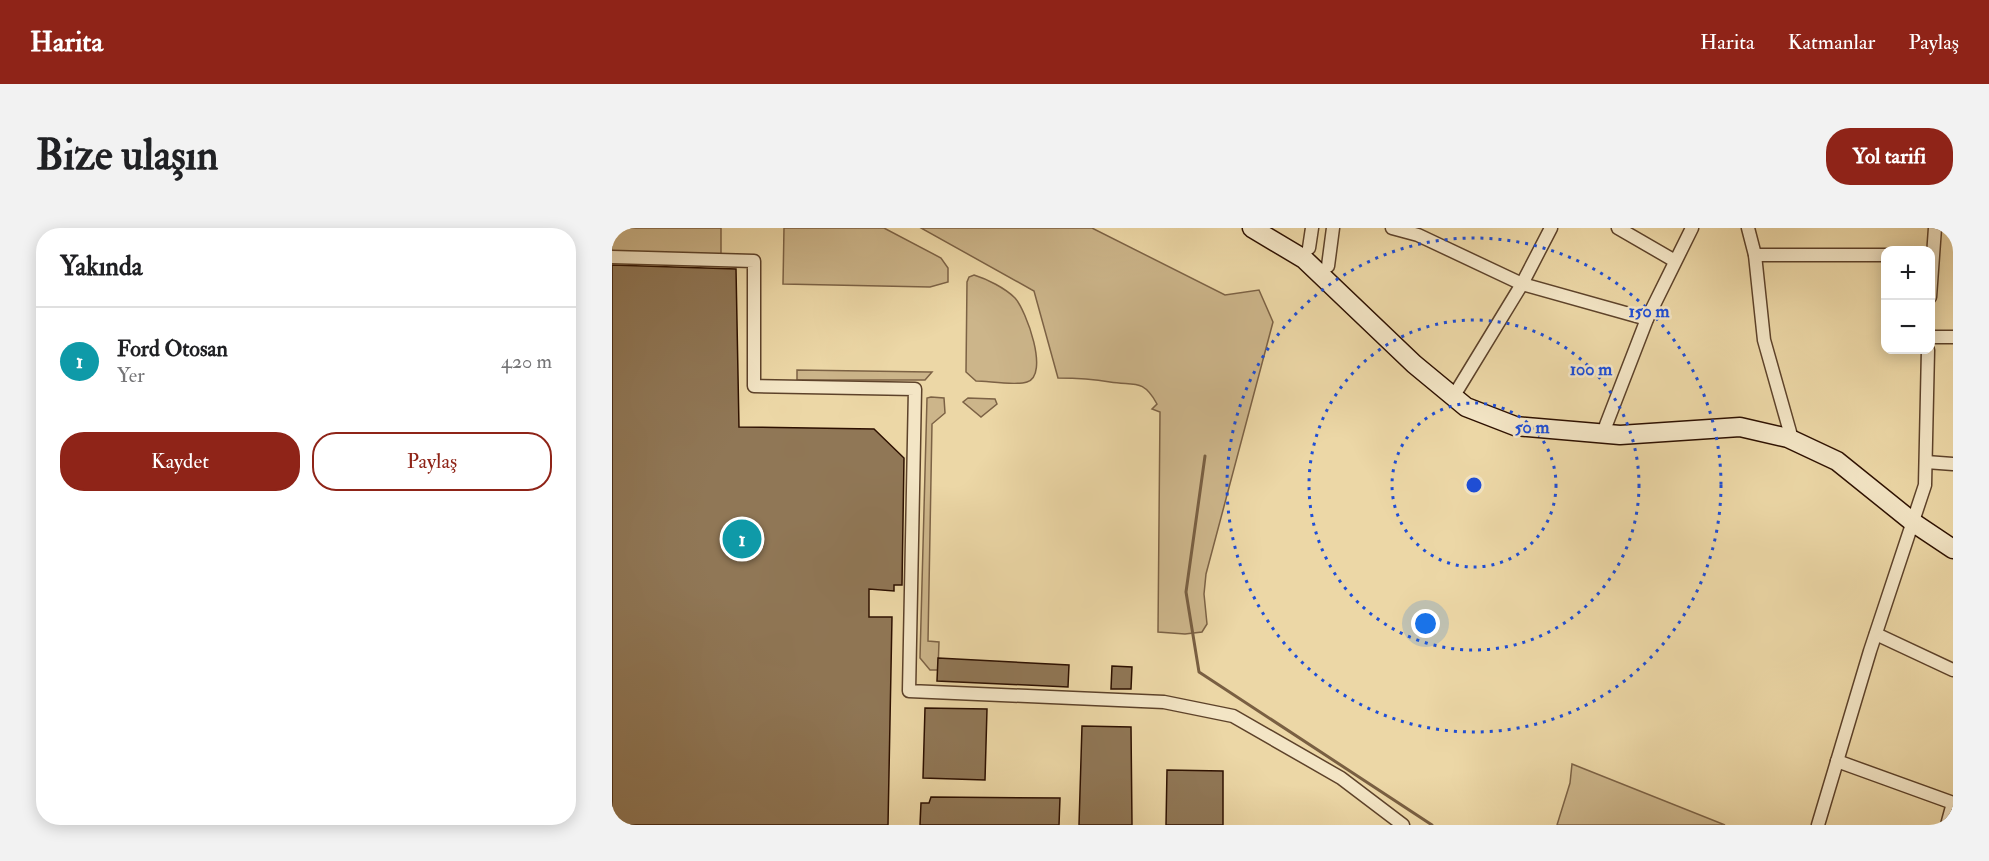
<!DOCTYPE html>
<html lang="tr">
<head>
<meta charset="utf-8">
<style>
	:root { --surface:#fff; --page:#f2f2f2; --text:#202124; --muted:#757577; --line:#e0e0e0; --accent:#8f2418 }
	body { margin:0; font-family:"IM FELL Double Pica",serif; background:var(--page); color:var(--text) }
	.controls { position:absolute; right:18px; top:18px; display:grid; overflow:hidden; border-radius:12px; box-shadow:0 3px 15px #0003 }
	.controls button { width:54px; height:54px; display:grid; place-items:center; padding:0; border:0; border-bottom:2px solid var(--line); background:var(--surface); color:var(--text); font:30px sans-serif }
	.you { position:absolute; left:814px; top:396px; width:21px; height:21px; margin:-15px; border:4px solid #fff; border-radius:50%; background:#1a73e8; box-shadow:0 0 0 9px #1a73e833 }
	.badge { display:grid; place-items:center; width:39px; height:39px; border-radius:50%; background:var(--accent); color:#fff; font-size:20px; font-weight:700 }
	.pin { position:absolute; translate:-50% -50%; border:3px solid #fff; box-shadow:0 2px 6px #0006 }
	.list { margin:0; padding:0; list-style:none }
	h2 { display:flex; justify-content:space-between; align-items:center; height:78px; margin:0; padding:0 24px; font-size:26px }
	h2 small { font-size:20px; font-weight:400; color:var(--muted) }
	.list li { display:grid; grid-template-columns:39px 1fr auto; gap:18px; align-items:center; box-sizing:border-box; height:108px; padding:0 24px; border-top:2px solid var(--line) }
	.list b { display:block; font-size:22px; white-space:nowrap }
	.list p { margin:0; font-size:20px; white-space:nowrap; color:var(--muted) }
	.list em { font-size:20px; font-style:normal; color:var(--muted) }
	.actions { display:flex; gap:12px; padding:18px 24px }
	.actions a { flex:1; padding:14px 0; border:2px solid var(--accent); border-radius:24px; text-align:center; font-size:21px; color:var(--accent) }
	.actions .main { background:var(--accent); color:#fff }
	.map { position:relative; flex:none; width:1341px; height:597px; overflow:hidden; border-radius:24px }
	header { display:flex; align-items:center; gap:36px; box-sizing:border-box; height:84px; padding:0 30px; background:var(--accent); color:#fff }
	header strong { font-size:28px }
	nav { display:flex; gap:33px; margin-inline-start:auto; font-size:21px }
	.intro { display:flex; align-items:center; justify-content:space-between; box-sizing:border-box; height:144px; padding:0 36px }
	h1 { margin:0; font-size:42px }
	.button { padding:15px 27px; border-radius:24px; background:var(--accent); color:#fff; font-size:21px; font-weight:700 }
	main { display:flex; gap:36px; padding:0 36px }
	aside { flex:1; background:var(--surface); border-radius:24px; box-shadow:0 3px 15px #0003 }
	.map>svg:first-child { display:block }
</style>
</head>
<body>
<header>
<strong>Harita</strong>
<nav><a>Harita</a><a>Katmanlar</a><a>Paylaş</a></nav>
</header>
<div class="intro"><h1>Bize ulaşın</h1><a class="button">Yol tarifi</a></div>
<main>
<aside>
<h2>Yakında<small></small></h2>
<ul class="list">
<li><span class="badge" style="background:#0f9aa8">1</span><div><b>Ford Otosan</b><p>Yer</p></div><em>420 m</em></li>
</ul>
<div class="actions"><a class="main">Kaydet</a><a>Paylaş</a></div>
</aside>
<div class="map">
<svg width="1341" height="597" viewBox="0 0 1341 597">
	<rect width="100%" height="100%" fill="#ecd7a6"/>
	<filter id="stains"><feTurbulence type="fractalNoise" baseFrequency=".00333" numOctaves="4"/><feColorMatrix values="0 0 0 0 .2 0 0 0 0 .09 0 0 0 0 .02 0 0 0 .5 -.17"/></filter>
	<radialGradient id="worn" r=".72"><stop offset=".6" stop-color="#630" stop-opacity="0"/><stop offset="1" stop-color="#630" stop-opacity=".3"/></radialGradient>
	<g fill="#ccb58a" stroke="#7c6245" stroke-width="1.5">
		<path d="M 0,0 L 109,0 L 109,32 L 0,30 Z"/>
		<path d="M 172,0 L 272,0 L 329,30 L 336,40 L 336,54 L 318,59 L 171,56 Z"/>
		<path d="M 309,0 L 480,0 L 613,67 L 647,62 L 661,94 L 594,346 L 592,366 L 595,396 L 590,404 L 573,406 L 546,404 L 548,184 L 540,181 L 545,176 C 531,150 522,158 498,154 C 481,151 464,150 446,150 L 422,63 Z"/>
		<path d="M 362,47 C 375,51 393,60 403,70 C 414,82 438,147 415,154 C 404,158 376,153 364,153 L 354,144 L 355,54 L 357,49 Z"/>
		<path d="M 185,142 L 317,144 L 320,144 L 313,152 L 185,152 Z"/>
		<path d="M 319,169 L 332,170 L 333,185 L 320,196 L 316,413 L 327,414 L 326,442 L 318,442 L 308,430 L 315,170 Z"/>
		<path d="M 356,170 L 383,171 L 385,176 L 369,189 L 351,174 Z"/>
		<path d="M 960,536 L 1113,597 L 945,597 L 958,555 Z"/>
	</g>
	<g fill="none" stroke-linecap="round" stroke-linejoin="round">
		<path stroke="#795f42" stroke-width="3" d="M 593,228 L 574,364 L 587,444 L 820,597"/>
	</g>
	<g fill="#907756" stroke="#2d1000" stroke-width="1.5">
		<path d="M 0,37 L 124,41 L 127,199 L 262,201 L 292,230 L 290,357 L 282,357 L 282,363 L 257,361 L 257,389 L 280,389 L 276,597 L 0,597 Z"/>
		<path d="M 326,430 L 457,437 L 456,459 L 325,453 Z"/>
		<path d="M 500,438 L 520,439 L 519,461 L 499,461 Z"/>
		<path d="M 313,480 L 375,481 L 373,552 L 311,550 Z"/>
		<path d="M 470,498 L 519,499 L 520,597 L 467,597 Z"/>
		<path d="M 555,542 L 611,543 L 611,597 L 554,597 Z"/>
		<path d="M 319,569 L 448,570 L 447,597 L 308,597 L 309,575 L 317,575 Z"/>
	</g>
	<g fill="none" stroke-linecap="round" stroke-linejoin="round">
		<defs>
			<g id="street">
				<path d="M 780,0 L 806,7 L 910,56 L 1035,91"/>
				<path d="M 1006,0 L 1063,33"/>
				<path d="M 1136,0 L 1143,27 L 1152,112 L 1178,204"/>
				<path d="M 697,20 L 700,0"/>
				<path d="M 1143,27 L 1274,27"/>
				<path d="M 0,29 L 142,33 L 142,158 L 303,161 L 297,463 L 552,474 L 621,488 L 729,550 L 791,597"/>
				<path d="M 716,38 L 721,0"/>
				<path d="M 1318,69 L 1323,0"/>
				<path d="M 1318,109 L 1341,109"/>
				<path d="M 846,161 L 910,56 L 939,0"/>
				<path d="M 994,197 L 1035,91 L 1080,0"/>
				<path d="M 1314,234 L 1341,236"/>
				<path d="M 1264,406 L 1341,442"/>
				<path d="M 1225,533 L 1341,575"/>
				<path d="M 1206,597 L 1258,423 L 1313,257 L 1316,122"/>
				<path d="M 1335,597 L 1341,575"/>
			</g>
			<path id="secondary" d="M 640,0 L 692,31 L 802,136 L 854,179 L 903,198 L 1008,207 L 1128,199 L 1176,210 L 1225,233 L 1302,295 L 1341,321"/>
		</defs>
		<use href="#street" stroke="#5d422a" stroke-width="15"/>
		<use href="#secondary" stroke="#2d1000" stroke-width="21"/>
		<use href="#street" stroke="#f3e5c5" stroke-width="12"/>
		<use href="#secondary" stroke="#f3e5c5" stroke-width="18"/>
	</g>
	<g fill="none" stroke="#1d4ed8" stroke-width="3" stroke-dasharray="3 6">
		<circle cx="862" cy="257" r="82"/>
		<circle cx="862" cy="257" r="165"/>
		<circle cx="862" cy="257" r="247"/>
	</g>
	<circle cx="862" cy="257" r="9" fill="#1d4ed8" stroke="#f3e5c5" stroke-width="3"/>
	<g font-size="18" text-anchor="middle" font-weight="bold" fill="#1d4ed8" stroke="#f3e5c5" stroke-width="5" stroke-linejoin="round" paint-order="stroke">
		<text x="1037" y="89">150 m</text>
		<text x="979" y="147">100 m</text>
		<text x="920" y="205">50 m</text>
	</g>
	<rect width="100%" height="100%" filter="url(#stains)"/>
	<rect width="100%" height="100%" fill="url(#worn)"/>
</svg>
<div class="controls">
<button>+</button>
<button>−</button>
</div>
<div class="you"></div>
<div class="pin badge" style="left:130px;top:311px;background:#0f9aa8">1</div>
</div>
</main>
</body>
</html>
